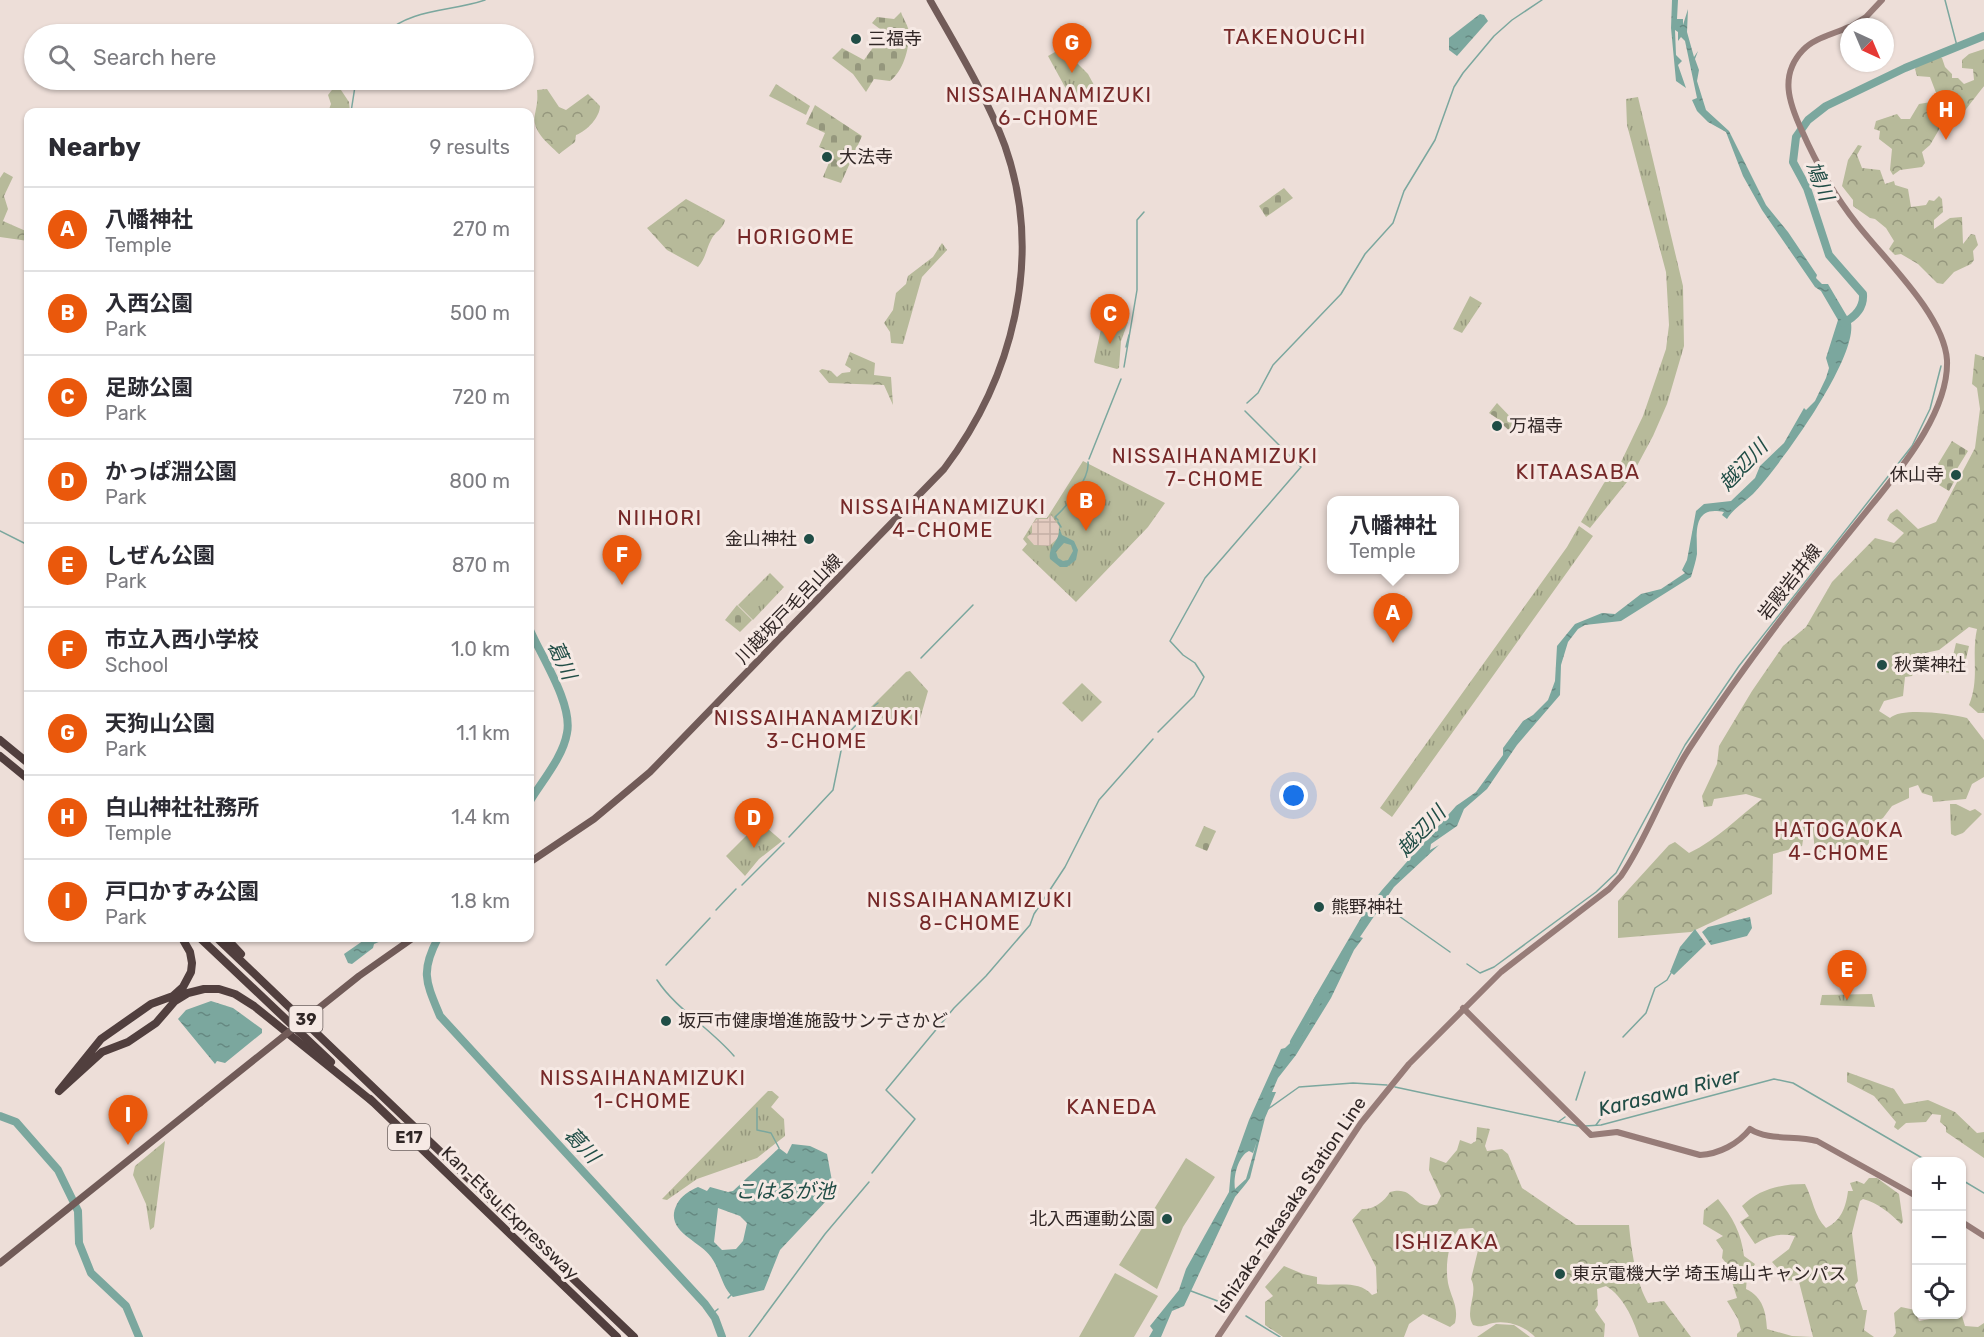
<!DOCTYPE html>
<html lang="en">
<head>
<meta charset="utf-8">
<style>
	:root { --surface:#fff; --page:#f2f2f3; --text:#2b2b33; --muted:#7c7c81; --line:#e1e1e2; --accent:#ea580c }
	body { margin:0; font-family:Rubik,"Noto Sans JP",sans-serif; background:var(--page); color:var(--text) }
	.controls { position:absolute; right:18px; bottom:18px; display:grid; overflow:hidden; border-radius:12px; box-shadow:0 2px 4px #0004 }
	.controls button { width:54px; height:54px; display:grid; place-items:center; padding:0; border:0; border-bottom:2px solid var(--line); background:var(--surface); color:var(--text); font:30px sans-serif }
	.compass { position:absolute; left:1840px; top:18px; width:54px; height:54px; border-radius:50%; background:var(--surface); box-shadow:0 2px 4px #0004; rotate:136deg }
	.you { position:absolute; left:1294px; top:796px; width:21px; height:21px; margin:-15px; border:4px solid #fff; border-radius:50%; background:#1a73e8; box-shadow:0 0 0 9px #1a73e833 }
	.badge { display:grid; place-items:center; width:39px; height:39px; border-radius:50%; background:var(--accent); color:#fff; font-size:20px; font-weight:700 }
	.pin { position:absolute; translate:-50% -50px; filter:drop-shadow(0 2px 3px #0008) }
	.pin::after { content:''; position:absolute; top:32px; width:21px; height:18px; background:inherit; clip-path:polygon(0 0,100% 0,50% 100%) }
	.popup { position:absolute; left:1327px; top:496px; width:132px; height:78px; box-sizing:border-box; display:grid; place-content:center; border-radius:12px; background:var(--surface); filter:drop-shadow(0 2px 4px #0005); font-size:20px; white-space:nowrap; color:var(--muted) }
	.popup b { font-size:22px; color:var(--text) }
	.popup::after { content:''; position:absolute; left:50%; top:100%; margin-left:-12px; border:12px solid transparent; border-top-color:var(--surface) }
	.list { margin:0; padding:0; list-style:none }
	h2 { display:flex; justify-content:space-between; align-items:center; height:78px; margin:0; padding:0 24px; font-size:26px }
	h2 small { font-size:20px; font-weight:400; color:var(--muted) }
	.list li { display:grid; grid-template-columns:39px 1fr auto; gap:18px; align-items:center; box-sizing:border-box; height:84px; padding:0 24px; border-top:2px solid var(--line) }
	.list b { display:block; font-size:22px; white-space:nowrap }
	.list p { margin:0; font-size:20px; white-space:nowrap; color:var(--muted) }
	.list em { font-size:20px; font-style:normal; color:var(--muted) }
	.icon { flex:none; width:33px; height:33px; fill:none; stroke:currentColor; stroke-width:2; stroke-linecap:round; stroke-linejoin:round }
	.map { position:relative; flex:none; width:1984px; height:1337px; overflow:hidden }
	.search { position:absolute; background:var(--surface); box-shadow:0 2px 4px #0004; left:24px; top:24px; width:510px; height:66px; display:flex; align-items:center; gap:15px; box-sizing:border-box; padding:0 21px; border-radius:33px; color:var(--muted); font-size:22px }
	.panel { position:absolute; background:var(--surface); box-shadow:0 2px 4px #0004; left:24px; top:108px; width:510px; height:834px; border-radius:12px }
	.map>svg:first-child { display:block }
</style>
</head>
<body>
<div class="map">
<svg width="1984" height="1337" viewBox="0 0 1984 1337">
	<defs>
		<pattern id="grass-tufts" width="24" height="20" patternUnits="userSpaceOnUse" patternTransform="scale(1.5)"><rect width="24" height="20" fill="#b7ba9a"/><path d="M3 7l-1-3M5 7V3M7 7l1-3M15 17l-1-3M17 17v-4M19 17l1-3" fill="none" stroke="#95977d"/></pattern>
		<pattern id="forest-crowns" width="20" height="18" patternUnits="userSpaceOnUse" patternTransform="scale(1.5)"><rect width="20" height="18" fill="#b7ba9a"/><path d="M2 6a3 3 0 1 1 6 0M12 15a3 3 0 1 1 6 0" fill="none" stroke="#95977d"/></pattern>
		<pattern id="cemetery-stones" width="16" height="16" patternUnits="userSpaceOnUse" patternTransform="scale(1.5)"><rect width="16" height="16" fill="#b7ba9a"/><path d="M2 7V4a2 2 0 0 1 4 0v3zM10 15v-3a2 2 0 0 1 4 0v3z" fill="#95977d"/></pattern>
		<pattern id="plaza-grid" width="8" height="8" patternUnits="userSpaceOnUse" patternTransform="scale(1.5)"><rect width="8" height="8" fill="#e4ccc1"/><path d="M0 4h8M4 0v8" fill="none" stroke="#c4afa6"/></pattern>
		<pattern id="water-ripples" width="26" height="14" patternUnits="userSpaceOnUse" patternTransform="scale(1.5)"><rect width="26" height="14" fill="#7ba79e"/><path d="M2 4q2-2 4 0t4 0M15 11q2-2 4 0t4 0" fill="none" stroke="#658881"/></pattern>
	</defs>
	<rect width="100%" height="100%" fill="#edded8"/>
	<g fill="url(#grass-tufts)">
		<path d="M 1062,48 L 1088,74 L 1100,96 L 1071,98 L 1048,56 Z"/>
		<path d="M 776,84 L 810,106 L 806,115 L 769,96 Z"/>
		<path d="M 1638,97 L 1683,286 L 1684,346 L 1667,404 L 1653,436 L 1631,477 L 1590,528 L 1581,522 L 1604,483 L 1621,462 L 1643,416 L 1666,349 L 1669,325 L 1666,272 L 1627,125 L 1626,99 Z"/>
		<path d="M 942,243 L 947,250 L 922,277 L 903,344 L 891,343 L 890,332 L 884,323 L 893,310 L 896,293 L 906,284 L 908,276 L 933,257 Z"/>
		<path d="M 1470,296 L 1482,303 L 1462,333 L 1453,329 Z"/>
		<path d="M 1106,319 L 1128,322 L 1121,341 L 1119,368 L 1117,369 L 1095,363 L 1094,361 L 1103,320 Z"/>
		<path d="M 1083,461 L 1165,503 L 1148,527 L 1076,602 L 1022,550 L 1027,544 L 1023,539 L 1036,518 L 1047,518 Z"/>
		<path d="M 1579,526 L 1593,536 L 1392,817 L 1380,808 L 1567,547 Z"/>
		<path d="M 770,573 L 784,587 L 753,620 L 738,605 Z"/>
		<path d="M 1956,643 L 1969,646 L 1963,672 L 1951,669 L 1949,673 L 1924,668 L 1926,655 L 1952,660 Z"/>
		<path d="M 910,671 L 928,691 L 918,726 L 887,718 L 884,720 L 871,707 L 906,672 Z"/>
		<path d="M 1082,683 L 1102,702 L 1082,722 L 1062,703 Z"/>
		<path d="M 1950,804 L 1956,804 L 1970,811 L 1975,809 L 1982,814 L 1963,833 L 1955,836 L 1951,834 Z"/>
		<path d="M 760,822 L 782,841 L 759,859 L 745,876 L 726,856 Z"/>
		<path d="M 1866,825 L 1874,828 L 1869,831 L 1869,845 L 1815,853 L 1813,830 L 1843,837 Z"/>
		<path d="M 1872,994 L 1875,1007 L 1820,1005 L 1822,995 Z"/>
		<path d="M 768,1091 L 772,1091 L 779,1097 L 771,1107 L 784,1119 L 785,1136 L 757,1158 L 697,1179 L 667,1200 L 662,1199 Z"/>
		<path d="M 165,1141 L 154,1227 L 150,1230 L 146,1204 L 133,1175 L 135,1166 Z"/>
	</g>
	<g fill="url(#forest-crowns)">
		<path d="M 1984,49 L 1984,86 L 1963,113 L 1947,116 L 1930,145 L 1922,152 L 1925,163 L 1922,167 L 1900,170 L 1893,175 L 1890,170 L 1892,149 L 1879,139 L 1880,131 L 1874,129 L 1876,121 L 1897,114 L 1901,119 L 1910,119 L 1919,104 L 1931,102 L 1938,98 L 1930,77 L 1917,76 L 1915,69 C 1919,62 1933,56 1942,58 L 1945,67 L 1952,74 L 1952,78 L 1958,78 L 1964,84 L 1974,80 L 1973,69 L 1962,68 L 1962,60 L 1969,54 Z"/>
		<path d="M 335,86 L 339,87 L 349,102 L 350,112 L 328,112 L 331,104 L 328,95 Z"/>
		<path d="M 547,89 L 559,107 L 566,110 L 588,94 L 600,106 C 600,117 587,131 576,135 L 575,142 L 559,154 C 548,143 531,131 535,114 C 537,104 538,100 537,90 Z"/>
		<path d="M 1858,145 L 1862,146 L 1857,155 L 1862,168 L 1880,170 L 1885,184 L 1894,181 L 1895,185 L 1908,189 L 1911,207 L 1926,205 L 1929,200 L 1934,201 L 1939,196 L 1942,199 L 1943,212 L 1934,220 L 1934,229 L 1950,218 L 1962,217 L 1963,244 L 1971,234 L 1975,235 L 1978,245 L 1973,251 L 1974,260 L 1971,264 L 1954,272 L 1943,284 L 1937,283 L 1918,264 L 1901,254 L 1895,255 L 1889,249 L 1894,241 L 1886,228 L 1875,219 L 1870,218 L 1853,206 L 1853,200 L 1842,186 L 1848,160 Z"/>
		<path d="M 4,172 L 13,177 L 4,196 L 8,209 L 3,221 L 28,232 L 28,241 L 0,237 L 0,178 Z"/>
		<path d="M 686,199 L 725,220 C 723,230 715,231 711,240 C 706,249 706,258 698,267 L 667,250 L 647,228 Z"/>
		<path d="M 850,352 L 875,363 L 874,375 L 891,377 L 893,405 L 884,385 L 829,383 L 819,371 L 822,369 L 831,371 L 837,377 L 842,373 L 850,372 L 851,369 L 845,365 Z"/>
		<path d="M 1975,354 L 1984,357 L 1984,713 L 1978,713 L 1969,705 C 1980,678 1971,656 1977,629 L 1969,627 L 1939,650 L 1925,653 L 1912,676 L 1905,677 L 1903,696 L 1884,701 L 1879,711 L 1890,718 C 1902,707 1951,714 1967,718 L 1984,740 L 1984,777 L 1972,784 L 1966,799 L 1933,802 L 1932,796 L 1922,793 L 1918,785 L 1909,788 L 1909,798 L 1892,806 L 1883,818 L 1848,837 L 1805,829 L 1802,846 L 1773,854 L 1772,894 L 1691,932 L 1618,938 L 1618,901 L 1669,845 L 1675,842 L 1689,853 C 1718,839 1737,818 1762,799 L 1746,794 L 1714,799 L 1712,806 L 1704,807 L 1702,796 L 1717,764 L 1719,746 L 1752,691 L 1783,646 L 1806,627 L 1832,582 L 1875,538 L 1894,543 L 1904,533 L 1887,520 L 1890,514 L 1897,509 L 1918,529 L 1936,522 L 1975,448 L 1980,409 L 1977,388 L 1972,384 Z"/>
		<path d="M 1847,1072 L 1894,1089 L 1904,1104 L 1928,1100 L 1955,1112 L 1977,1133 L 1984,1132 L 1984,1158 L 1946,1132 L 1946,1127 L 1940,1122 L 1941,1115 L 1932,1114 L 1926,1122 L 1906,1123 L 1898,1130 L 1894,1127 L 1896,1122 L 1874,1096 L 1847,1082 Z"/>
		<path d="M 1477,1127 L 1490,1129 L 1485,1146 L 1487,1151 L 1502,1149 L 1508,1154 L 1522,1188 L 1576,1225 L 1629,1225 C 1631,1248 1636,1283 1648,1303 L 1664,1301 L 1691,1337 L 1639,1337 C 1633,1318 1623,1296 1606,1286 L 1597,1289 L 1598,1305 L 1595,1310 L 1605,1324 L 1604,1337 L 1535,1337 C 1525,1326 1507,1320 1493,1323 C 1484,1325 1482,1328 1473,1325 C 1464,1310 1479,1294 1471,1279 L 1481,1238 L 1473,1228 L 1459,1229 C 1448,1242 1445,1266 1448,1283 C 1451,1298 1459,1306 1455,1323 L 1450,1327 L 1423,1314 L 1409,1324 L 1404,1337 L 1283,1337 L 1265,1325 L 1265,1302 L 1273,1296 L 1265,1287 L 1284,1266 L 1303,1274 L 1317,1277 L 1317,1284 C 1336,1287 1358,1279 1372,1295 L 1377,1293 L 1376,1267 L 1352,1220 L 1362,1209 C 1373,1210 1384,1202 1390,1192 C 1417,1185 1411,1212 1437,1204 L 1441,1196 L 1429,1170 L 1430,1157 L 1446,1163 L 1457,1150 L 1460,1140 L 1471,1144 L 1476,1141 Z"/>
		<path d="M 1869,1178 L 1877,1178 L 1899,1194 L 1903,1222 L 1901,1224 C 1890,1213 1878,1203 1863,1199 L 1860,1201 L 1852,1233 L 1858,1281 L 1855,1285 L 1863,1310 L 1867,1310 L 1864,1330 L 1874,1337 L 1737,1337 L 1737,1334 L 1741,1330 L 1738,1319 L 1727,1301 L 1737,1298 L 1726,1263 L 1722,1258 L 1723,1250 L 1716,1240 L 1723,1236 L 1703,1224 L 1704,1210 L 1718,1199 C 1733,1218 1741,1232 1744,1256 L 1755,1264 L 1747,1277 L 1746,1289 C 1763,1297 1766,1312 1767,1329 L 1792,1336 L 1813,1337 L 1799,1282 L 1788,1280 L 1772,1262 L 1789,1249 L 1795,1236 C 1779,1233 1768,1236 1755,1244 L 1740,1222 L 1749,1216 L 1742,1206 C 1759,1189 1781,1184 1805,1184 C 1813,1199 1814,1216 1826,1228 C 1841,1221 1846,1207 1848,1191 L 1853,1191 L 1850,1183 L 1857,1181 L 1864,1184 Z"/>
		<path d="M 1901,1307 L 1915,1310 L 1919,1321 L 1952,1315 L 1962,1316 L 1965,1326 L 1978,1327 L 1984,1323 L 1984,1337 L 1893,1337 L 1896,1333 L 1894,1313 Z"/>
	</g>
	<g fill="url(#cemetery-stones)">
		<path d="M 901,12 C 903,19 909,26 909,34 C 909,50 903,71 890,81 L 874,79 L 866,92 L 853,74 L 832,58 L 842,48 L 864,60 L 884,32 L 872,23 L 877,17 L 894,19 Z"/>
		<path d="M 815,105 L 862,136 L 841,183 L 823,177 L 833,153 L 819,147 L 825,133 L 806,124 Z"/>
		<path d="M 1284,188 L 1293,198 L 1266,217 L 1259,206 Z"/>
		<path d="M 1497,403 L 1519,426 L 1513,434 L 1503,425 L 1504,423 L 1489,413 Z"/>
		<path d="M 1952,441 L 1968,451 L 1952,477 L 1955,480 L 1949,491 L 1939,485 L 1945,474 L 1938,464 Z"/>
		<path d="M 737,605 L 752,620 L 740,632 L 725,620 Z"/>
		<path d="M 1204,826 L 1216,831 L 1207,851 L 1195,846 Z"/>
	</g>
	<g fill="#b7ba9a">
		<path d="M 1186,1158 L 1215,1177 L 1183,1227 L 1157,1289 L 1119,1265 Z"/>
		<path d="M 1115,1273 L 1158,1296 L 1134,1337 L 1079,1337 Z"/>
		<path d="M 1496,1324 L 1514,1325 L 1530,1337 L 1477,1337 Z"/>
	</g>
	<path fill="url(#plaza-grid)" d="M 1051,515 L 1059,526 L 1058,538 L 1049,546 L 1034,545 L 1027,537 L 1032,533 L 1032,524 L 1037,519 L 1047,519 Z"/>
	<g fill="url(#water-ripples)" fill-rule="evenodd">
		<path d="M 1672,0 L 1678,0 L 1677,19 L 1683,19 L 1683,25 L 1688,9 L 1687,32 L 1694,57 L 1698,51 L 1695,59 L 1699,70 L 1697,81 L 1706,110 L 1729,131 L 1766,205 L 1788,232 L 1817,275 L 1816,278 L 1822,284 L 1828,284 L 1851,323 C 1857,360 1779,467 1753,494 C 1744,502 1732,510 1727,519 L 1722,515 L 1724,512 C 1692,505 1697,533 1697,554 C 1696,561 1693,570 1691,577 L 1621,621 L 1585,625 L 1578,629 L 1568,642 L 1561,665 L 1560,695 L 1517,745 L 1487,789 L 1464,809 L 1457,826 L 1431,844 L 1430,850 L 1439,845 L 1394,887 L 1360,937 L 1363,938 L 1354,950 L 1331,998 L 1296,1055 L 1278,1078 L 1272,1092 L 1276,1092 L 1265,1118 L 1250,1178 C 1246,1184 1240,1191 1235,1197 L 1184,1306 L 1172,1311 L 1161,1337 L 1149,1337 L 1153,1330 L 1150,1326 L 1179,1290 L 1186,1269 L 1229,1192 L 1231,1170 L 1249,1120 L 1281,1049 L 1285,1048 C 1301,1032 1317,1024 1313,1000 L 1362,916 L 1382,890 L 1456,806 L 1476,792 L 1503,755 L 1503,748 L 1523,721 L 1533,715 L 1548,700 L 1555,681 L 1557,646 L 1575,624 L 1602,613 L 1615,614 L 1641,594 L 1661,589 L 1685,573 L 1682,570 L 1687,560 L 1696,511 L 1704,504 L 1731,501 L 1755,478 L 1760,466 L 1784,443 L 1804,408 L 1806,410 L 1815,401 L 1826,378 L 1829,368 L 1826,358 L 1838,320 L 1821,291 L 1815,287 L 1762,210 L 1743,176 L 1726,132 L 1708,122 L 1697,111 L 1692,100 L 1697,98 L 1685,41 L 1681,37 L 1678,41 L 1678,32 L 1675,30 L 1676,55 L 1682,61 L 1678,65 L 1686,88 L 1676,81 L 1671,28 ZM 1257,1141 L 1246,1179 L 1235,1189 C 1233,1177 1238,1156 1249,1151 L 1253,1153 Z"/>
		<path d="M 1480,14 L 1484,15 L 1488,21 L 1457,56 L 1449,50 L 1449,38 Z"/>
		<path d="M 1059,527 L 1062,535 L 1074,541 L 1078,550 L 1076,560 L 1067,567 L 1060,567 L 1050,559 C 1048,545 1061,541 1059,527 ZM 1064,543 L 1071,545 L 1073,551 L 1068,560 L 1063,561 L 1058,558 L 1056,552 Z"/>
		<path d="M 1750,917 L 1752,928 L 1747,936 L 1711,945 L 1702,932 L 1708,927 Z"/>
		<path d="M 1695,929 L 1706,944 L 1674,975 L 1670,972 L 1680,947 Z"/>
		<path d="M 367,938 L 388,938 L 374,944 L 373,948 L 352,964 L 348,963 L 344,954 Z"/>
		<path d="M 211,1001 L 233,1008 L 262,1029 L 262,1033 L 225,1063 L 217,1061 L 215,1064 L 178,1019 L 186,1010 Z"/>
		<path d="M 792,1144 L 810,1146 L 827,1154 L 832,1181 L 828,1199 L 780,1250 L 764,1290 L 733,1297 C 722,1288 720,1269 711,1257 C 699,1240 663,1231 677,1204 C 681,1196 689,1191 698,1187 L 707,1191 L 710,1187 L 728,1192 L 733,1191 L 779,1148 L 787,1154 ZM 718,1208 L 740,1216 L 747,1223 L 743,1241 L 736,1249 L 722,1250 L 714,1242 Z"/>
	</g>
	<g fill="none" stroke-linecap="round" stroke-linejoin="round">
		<g stroke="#7ba79e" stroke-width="1.5">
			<path d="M 1945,0 L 1957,46"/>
			<path d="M 384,34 C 412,8 450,12 485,0"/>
			<path d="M 351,112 L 356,80"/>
			<path d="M 1126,347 L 1129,335"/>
			<path d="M 1124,367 L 1137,290 L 1137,220 L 1144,212"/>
			<path d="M 1247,403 L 1258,393 L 1273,365 L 1341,294 L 1365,254 L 1393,223 L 1404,191 L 1435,140 L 1454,87 L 1463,73 L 1494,36 L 1512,20 L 1542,0"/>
			<path d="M 1089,459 L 1121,379"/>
			<path d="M 1058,520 L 1055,517 C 1068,505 1090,479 1088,462"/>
			<path d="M 1058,522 L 1061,527"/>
			<path d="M 0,531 L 28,545"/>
			<path d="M 921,658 L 973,605"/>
			<path d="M 874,706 L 878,703"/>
			<path d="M 1158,732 L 1194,696 L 1204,677 L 1195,663 L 1183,655 L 1170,641 L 1205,578 L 1301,467 L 1245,411"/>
			<path d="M 841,741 L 872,708"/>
			<path d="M 789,837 L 833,790 L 842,746"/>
			<path d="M 742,885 L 784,843"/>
			<path d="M 716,910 L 736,889"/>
			<path d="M 1374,913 L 1380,915 L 1389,909 L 1450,952"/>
			<path d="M 1467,964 L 1480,973 L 1494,967 L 1596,892 L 1616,873 L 1685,745 L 1739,666 L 1912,446 L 1930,409 L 1941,366"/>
			<path d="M 666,965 L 710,918"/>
			<path d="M 657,980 C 676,1009 710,1028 734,1056"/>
			<path d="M 1623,1037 L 1646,1013 L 1655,988 L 1667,980 L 1671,973"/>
			<path d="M 1395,1087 L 1578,1126"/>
			<path d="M 1576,1100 L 1585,1072"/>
			<path d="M 757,1108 L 757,1130 L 771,1133 L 779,1148"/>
			<path d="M 1268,1109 L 1299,1087 L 1353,1083 L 1387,1085"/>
			<path d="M 1558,1122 L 1565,1117"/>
			<path d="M 1596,1125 L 1607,1110 L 1631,1107 L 1633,1104"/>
			<path d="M 1585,1126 L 1601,1125 L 1774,1079 L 1793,1083 L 1929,1162"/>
			<path d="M 872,1173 L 915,1119 L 886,1090 L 954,1008 L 986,976 L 1030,925 L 1034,914 L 1065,867 L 1099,800 L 1153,739"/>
			<path d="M 1962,1180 L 1984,1193"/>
			<path d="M 1191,1291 L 1223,1303"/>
			<path d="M 728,1298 L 731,1295"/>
			<path d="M 712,1314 L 718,1309"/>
			<path d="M 1246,1316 L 1280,1337"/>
			<path d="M 749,1337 L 825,1234 L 869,1182"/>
		</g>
		<g stroke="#7ba79e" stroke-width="8">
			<path d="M 1843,323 C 1855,317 1864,308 1863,294 L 1829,255 L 1807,188 L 1793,162 L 1796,137 L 1808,120 L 1826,106 L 1905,68 L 1984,36"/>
			<path d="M 530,630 C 541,656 573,704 567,733 C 563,757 542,781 530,801"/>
			<path d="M 438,938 C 420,972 426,982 440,1016 L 705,1304 L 715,1318 L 722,1337"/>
			<path d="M 1294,1042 L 1319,998"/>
			<path d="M 0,1116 L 16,1122 L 58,1170 L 78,1211 L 79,1243 L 91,1273 L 126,1306 L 139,1337"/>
		</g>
		<g stroke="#977c78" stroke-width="6">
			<path d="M 1850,27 L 1866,17 L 1882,0"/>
			<path d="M 1463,1008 L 1591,1135 L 1617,1132 L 1700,1155 C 1719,1154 1738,1144 1750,1129 C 1768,1141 1796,1135 1817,1141 L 1916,1196"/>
			<path d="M 1962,1222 L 1984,1236"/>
			<path d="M 1218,1337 L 1361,1123 L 1409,1064 L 1501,972 L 1609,889 L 1621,876 C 1648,837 1663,789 1689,749 C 1747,660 1812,578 1879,496 C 1907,461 1949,408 1947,360 C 1944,315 1885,260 1857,224 C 1834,195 1817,165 1802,131 C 1789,103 1779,75 1803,50 C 1814,38 1834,34 1849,27"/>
		</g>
		<g stroke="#715b58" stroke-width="7">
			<path d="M 530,862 L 594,819 L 650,772 L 944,469 C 1013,378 1044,257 1005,146 C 986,95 957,48 930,0"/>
			<path d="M 0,1263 L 200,1103"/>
		</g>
		<g stroke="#513f3e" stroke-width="8">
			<path d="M 0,740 L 28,763"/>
			<path d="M 0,756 L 28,779"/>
			<path d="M 182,938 L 190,952 L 192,963 L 191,972 L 183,987 L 173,996 L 151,1004 L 101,1039 L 59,1091 L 102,1052 L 128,1042 L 156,1023 L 175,1001 L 188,993 L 204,989 L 219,989 L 235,994 L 254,1006 L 373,1102"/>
			<path d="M 200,938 L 331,1062"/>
			<path d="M 217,938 L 634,1337"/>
			<path d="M 226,938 L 241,954"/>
			<path d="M 370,1099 L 617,1337"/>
		</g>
		<path stroke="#715b58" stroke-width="7" d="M 200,1103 L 359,976 L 413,938"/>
	</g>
	<g fill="#204d46" stroke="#f6e9e4" stroke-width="2">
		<circle cx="856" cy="39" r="6"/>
		<circle cx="827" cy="157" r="6"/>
		<circle cx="1497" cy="426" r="6"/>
		<circle cx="1956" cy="475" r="6"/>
		<circle cx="809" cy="539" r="6"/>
		<circle cx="1882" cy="665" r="6"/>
		<circle cx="1319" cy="907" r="6"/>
		<circle cx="666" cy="1021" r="6"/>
		<circle cx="1167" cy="1219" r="6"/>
		<circle cx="1560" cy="1274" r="6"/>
	</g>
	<g text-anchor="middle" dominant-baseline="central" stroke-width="6" stroke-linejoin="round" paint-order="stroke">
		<g fill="#f6e9e4" stroke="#6c615f" stroke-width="1.5">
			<rect x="289.5" y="1006" width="33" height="26" rx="4.5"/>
			<rect x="388" y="1124" width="42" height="26" rx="4.5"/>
		</g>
		<g font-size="16" font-weight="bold" fill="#312726">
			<text x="306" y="1019">39</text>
			<text x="409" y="1137">E17</text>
		</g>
		<g font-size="18" fill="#312726" stroke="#f6e9e4" text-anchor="start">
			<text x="868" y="39">三福寺</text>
			<text x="839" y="157">大法寺</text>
			<text x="1509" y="426">万福寺</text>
			<text x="1944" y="475" text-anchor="end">休山寺</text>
			<text x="797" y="539" text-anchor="end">金山神社</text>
			<text x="1894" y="665">秋葉神社</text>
			<text x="1331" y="907">熊野神社</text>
			<text x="678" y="1021">坂戸市健康増進施設サンテさかど</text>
			<text x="1155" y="1219" text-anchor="end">北入西運動公園</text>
			<text x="1572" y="1274">東京電機大学 埼玉鳩山キャンパス</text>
		</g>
		<g font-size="18" fill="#312726" stroke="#f6e9e4">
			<text transform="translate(1790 582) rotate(-52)">岩殿岩井線</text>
			<text transform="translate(789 609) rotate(-46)">川越坂戸毛呂山線</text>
			<text transform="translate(1290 1205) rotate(-56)">Ishizaka-Takasaka Station Line</text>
			<text transform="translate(510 1213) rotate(44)">Kan-Etsu Expressway</text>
		</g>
		<g font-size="20" letter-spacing="1.5" fill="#762828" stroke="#f6e9e4">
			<text x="1049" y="95">NISSAIHANAMIZUKI<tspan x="1049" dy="23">6-CHOME</tspan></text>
			<text x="1215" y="456">NISSAIHANAMIZUKI<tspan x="1215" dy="23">7-CHOME</tspan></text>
			<text x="943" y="507">NISSAIHANAMIZUKI<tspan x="943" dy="23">4-CHOME</tspan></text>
			<text x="817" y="718">NISSAIHANAMIZUKI<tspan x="817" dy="23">3-CHOME</tspan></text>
			<text x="1839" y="830">HATOGAOKA<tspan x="1839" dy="23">4-CHOME</tspan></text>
			<text x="970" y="900">NISSAIHANAMIZUKI<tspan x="970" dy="23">8-CHOME</tspan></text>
			<text x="643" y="1078">NISSAIHANAMIZUKI<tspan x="643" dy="23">1-CHOME</tspan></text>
		</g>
		<g font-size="20" font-style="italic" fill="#204d46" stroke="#f6e9e4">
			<text transform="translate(1820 181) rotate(67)">鳩川</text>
			<text transform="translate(1743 465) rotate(-47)">越辺川</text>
			<text transform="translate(562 660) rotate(65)">葛川</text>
			<text transform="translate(1421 831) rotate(-47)">越辺川</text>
			<text transform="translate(1669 1092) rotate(-14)">Karasawa River</text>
			<text transform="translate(582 1145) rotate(47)">葛川</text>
			<text x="785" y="1191">こはるが池</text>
		</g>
		<g font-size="21" letter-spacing="1.5" fill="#762828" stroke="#f6e9e4">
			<text x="1295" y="36">TAKENOUCHI</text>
			<text x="796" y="236">HORIGOME</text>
			<text x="1578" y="471">KITAASABA</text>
			<text x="660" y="517">NIIHORI</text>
			<text x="1112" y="1106">KANEDA</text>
			<text x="1447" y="1241">ISHIZAKA</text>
		</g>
	</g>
</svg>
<div class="controls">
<button>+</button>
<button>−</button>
<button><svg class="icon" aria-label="locate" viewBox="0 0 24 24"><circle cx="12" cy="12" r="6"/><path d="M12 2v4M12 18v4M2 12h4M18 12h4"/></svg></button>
</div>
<svg class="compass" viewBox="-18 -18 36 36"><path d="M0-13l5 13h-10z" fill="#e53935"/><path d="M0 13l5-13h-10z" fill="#7c7c81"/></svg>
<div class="you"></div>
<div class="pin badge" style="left:1393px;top:643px">A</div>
<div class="popup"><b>八幡神社</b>Temple</div>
<div class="pin badge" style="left:1086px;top:531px">B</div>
<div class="pin badge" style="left:1110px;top:344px">C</div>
<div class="pin badge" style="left:754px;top:848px">D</div>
<div class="pin badge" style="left:1847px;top:1000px">E</div>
<div class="pin badge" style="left:622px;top:585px">F</div>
<div class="pin badge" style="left:1072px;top:73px">G</div>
<div class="pin badge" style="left:1946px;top:140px">H</div>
<div class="pin badge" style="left:128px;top:1145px">I</div>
<div class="search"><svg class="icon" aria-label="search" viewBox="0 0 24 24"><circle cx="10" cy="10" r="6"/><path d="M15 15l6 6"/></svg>Search here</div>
<section class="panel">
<h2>Nearby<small>9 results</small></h2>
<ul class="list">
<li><span class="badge">A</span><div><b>八幡神社</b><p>Temple</p></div><em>270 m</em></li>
<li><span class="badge">B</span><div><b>入西公園</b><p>Park</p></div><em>500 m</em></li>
<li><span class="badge">C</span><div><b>足跡公園</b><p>Park</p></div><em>720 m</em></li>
<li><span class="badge">D</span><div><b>かっぱ淵公園</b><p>Park</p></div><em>800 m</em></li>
<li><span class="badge">E</span><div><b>しぜん公園</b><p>Park</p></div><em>870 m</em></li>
<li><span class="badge">F</span><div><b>市立入西小学校</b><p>School</p></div><em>1.0 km</em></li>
<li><span class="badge">G</span><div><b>天狗山公園</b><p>Park</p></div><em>1.1 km</em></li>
<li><span class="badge">H</span><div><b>白山神社社務所</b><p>Temple</p></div><em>1.4 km</em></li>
<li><span class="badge">I</span><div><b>戸口かすみ公園</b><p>Park</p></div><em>1.8 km</em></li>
</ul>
</section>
</div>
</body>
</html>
